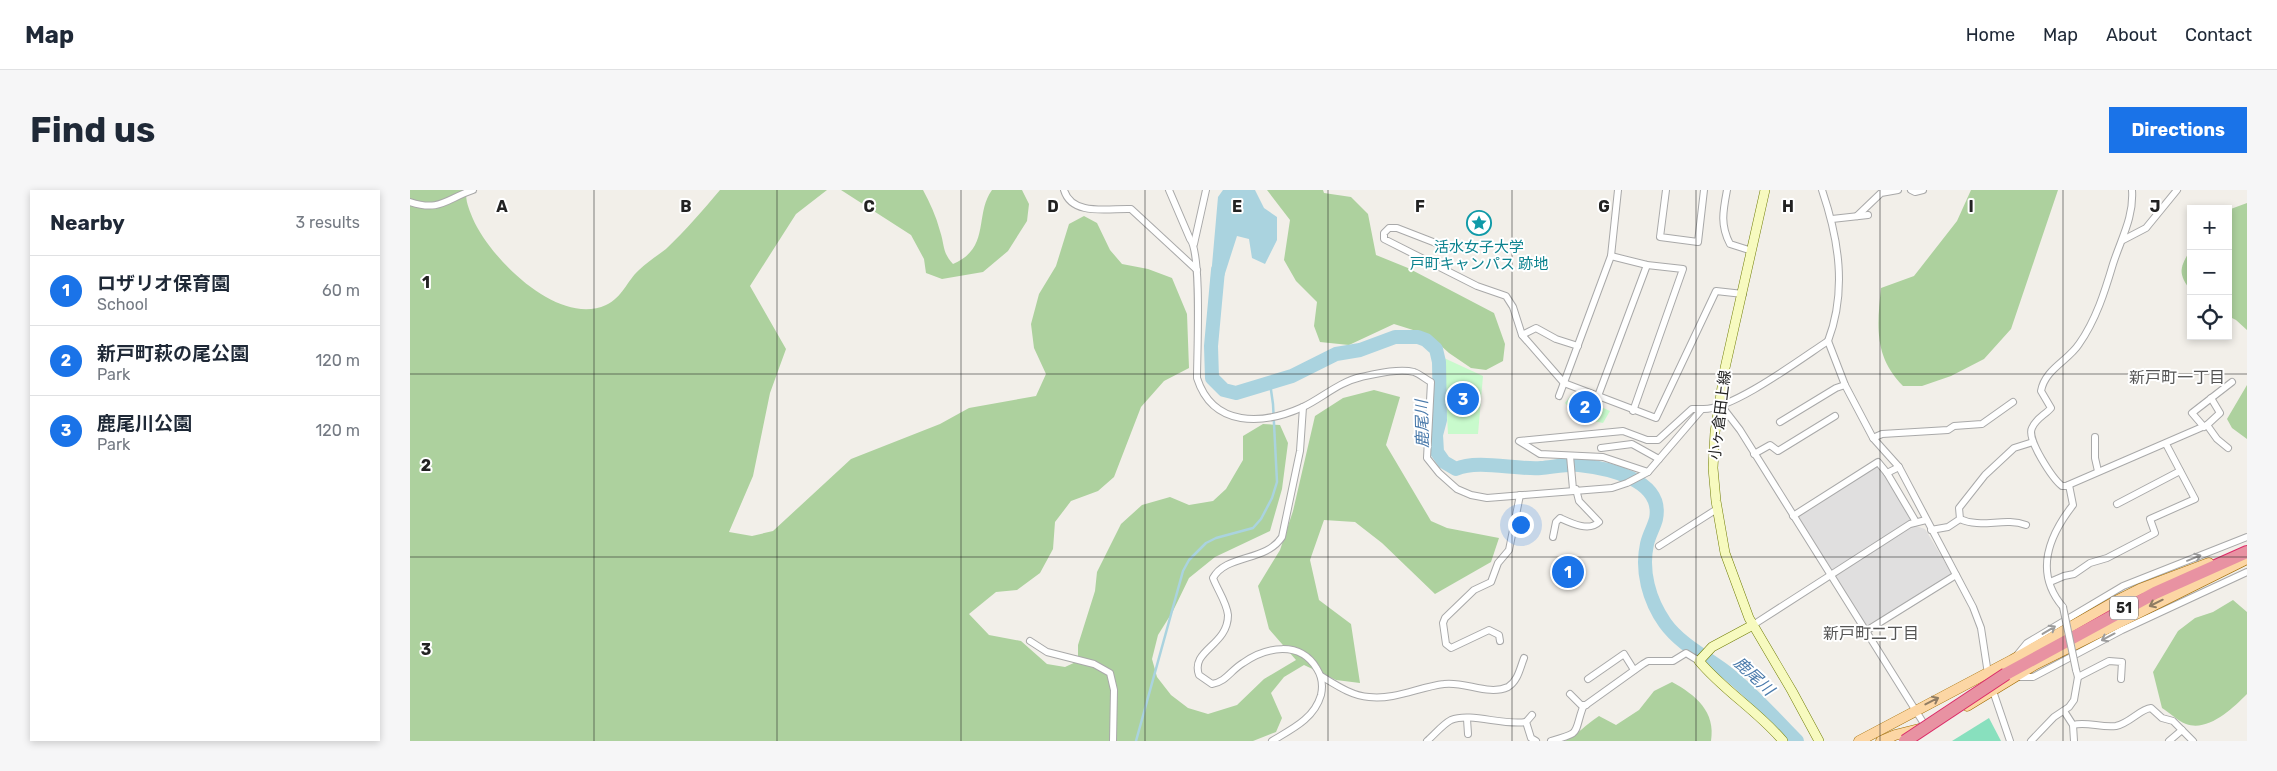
<!DOCTYPE html>
<html lang="en">
<head>
<meta charset="utf-8">
<style>
	:root { --surface:#fff; --page:#f6f6f7; --text:#1f2937; --muted:#747a83; --line:#e0e1e3; --accent:#1a73e8 }
	body { margin:0; font-family:Rubik,"Noto Sans JP",sans-serif; background:var(--page); color:var(--text) }
	.controls { position:absolute; right:15px; top:15px; display:grid; overflow:hidden; border-radius:0px; box-shadow:0 2px 8px #0003 }
	.controls button { width:45px; height:45px; display:grid; place-items:center; padding:0; border:0; border-bottom:1px solid var(--line); background:var(--surface); color:var(--text); font:25px sans-serif }
	.you { position:absolute; left:1110px; top:334px; width:18px; height:18px; margin:-12px; border:4px solid #fff; border-radius:50%; background:#1a73e8; box-shadow:0 0 0 8px #1a73e833 }
	.badge { display:grid; place-items:center; width:32px; height:32px; border-radius:50%; background:var(--accent); color:#fff; font-size:16px; font-weight:700 }
	.pin { position:absolute; translate:-50% -50%; border:2px solid #fff; box-shadow:0 1px 5px #0006 }
	.list { margin:0; padding:0; list-style:none }
	h2 { display:flex; justify-content:space-between; align-items:center; height:65px; margin:0; padding:0 20px; font-size:21px }
	h2 small { font-size:16px; font-weight:400; color:var(--muted) }
	.list li { display:grid; grid-template-columns:32px 1fr auto; gap:15px; align-items:center; box-sizing:border-box; height:70px; padding:0 20px; border-top:1px solid var(--line) }
	.list b { display:block; font-size:19px; white-space:nowrap }
	.list p { margin:0; font-size:16px; white-space:nowrap; color:var(--muted) }
	.list em { font-size:16px; font-style:normal; color:var(--muted) }
	.icon { flex:none; width:28px; height:28px; fill:none; stroke:currentColor; stroke-width:2; stroke-linecap:round; stroke-linejoin:round }
	.map { position:relative; flex:none; width:1837px; height:551px; overflow:hidden; border-radius:0px }
	header { display:flex; align-items:center; gap:30px; box-sizing:border-box; height:70px; padding:0 25px; background:var(--surface); border-bottom:1px solid var(--line) }
	header strong { font-size:24px }
	nav { display:flex; gap:28px; margin-inline-start:auto; font-size:18px }
	.intro { display:flex; align-items:center; justify-content:space-between; box-sizing:border-box; height:120px; padding:0 30px }
	h1 { margin:0; font-size:35px }
	.button { padding:12px 22px; border-radius:0px; background:var(--accent); color:#fff; font-size:18px; font-weight:700 }
	main { display:flex; gap:30px; padding:0 30px }
	aside { flex:1; background:var(--surface); border-radius:0px; box-shadow:0 2px 8px #0003 }
	.map>svg:first-child { display:block }
</style>
</head>
<body>
<header>
<strong>Map</strong>
<nav><a>Home</a><a>Map</a><a>About</a><a>Contact</a></nav>
</header>
<div class="intro"><h1>Find us</h1><a class="button">Directions</a></div>
<main>
<aside>
<h2>Nearby<small>3 results</small></h2>
<ul class="list">
<li><span class="badge">1</span><div><b>ロザリオ保育園</b><p>School</p></div><em>60 m</em></li>
<li><span class="badge">2</span><div><b>新戸町萩の尾公園</b><p>Park</p></div><em>120 m</em></li>
<li><span class="badge">3</span><div><b>鹿尾川公園</b><p>Park</p></div><em>120 m</em></li>
</ul>
</aside>
<div class="map">
<svg width="1837" height="551" viewBox="0 0 1837 551">
	<rect width="100%" height="100%" fill="#f2efe9"/>
	<path fill="#e0dfdf" d="M 1468,276 L 1506,336 L 1515,339 L 1542,384 L 1456,436 L 1387,327 Z"/>
	<g fill="#add19e">
		<path d="M 0,0 L 57,0 C 54,9 60,21 63,29 C 80,68 148,137 196,115 C 213,107 216,92 229,80 C 237,72 247,66 256,59 C 275,41 293,20 310,0 L 417,0 L 386,24 L 340,96 L 376,159 L 360,203 L 343,286 L 319,342 L 342,346 L 363,341 L 441,269 L 530,234 L 559,218 L 626,206 L 636,184 L 624,158 L 621,134 L 629,104 L 646,76 L 659,34 L 674,26 L 687,33 L 700,60 L 712,74 L 738,79 L 762,88 L 777,124 L 779,178 L 754,191 L 731,217 L 704,287 L 688,301 L 661,311 L 645,332 L 643,359 L 630,383 L 607,400 L 586,402 L 559,424 L 579,445 L 611,451 L 637,474 L 655,477 L 668,471 L 668,455 L 685,401 L 687,382 L 711,334 L 732,315 L 760,307 L 779,315 L 803,311 L 816,299 L 833,270 L 833,246 L 853,234 L 870,235 L 878,253 L 872,299 L 860,341 L 805,367 L 779,388 L 763,421 L 748,445 L 742,469 L 747,487 L 761,505 L 778,518 L 798,524 L 827,515 L 854,489 L 886,470 L 859,439 L 848,396 L 870,360 L 883,321 L 905,226 L 933,208 L 964,200 L 990,207 L 976,255 L 1021,331 L 1037,338 L 1089,348 L 1081,372 L 1025,404 L 972,353 L 945,332 L 914,330 L 900,370 L 909,410 L 941,434 L 950,493 L 926,490 L 894,475 L 874,487 L 861,503 L 872,528 L 866,542 L 843,551 L 0,551 Z"/>
		<path d="M 431,0 L 513,0 C 520,13 526,26 530,41 C 535,56 532,62 543,74 C 581,58 564,25 582,0 L 612,0 L 619,14 L 617,31 L 598,61 L 573,82 L 532,89 L 516,83 L 514,69 L 501,45 Z"/>
		<path d="M 857,0 L 913,0 L 914,3 L 941,7 L 958,24 L 966,65 L 998,78 L 1084,123 L 1095,154 L 1093,171 L 1076,180 L 1061,178 L 1039,163 L 1019,145 L 984,134 L 939,155 L 910,152 L 904,136 L 907,112 L 886,91 L 874,70 L 880,30 Z"/>
		<path d="M 1561,0 L 1648,0 L 1601,139 L 1574,169 L 1541,186 L 1512,196 L 1493,196 C 1464,167 1467,136 1471,98 L 1504,86 L 1547,31 Z"/>
		<path d="M 1837,13 L 1837,140 L 1826,130 L 1818,126 L 1818,20 Z"/>
		<path d="M 1781,59 L 1781,101 C 1767,83 1770,77 1781,59 Z"/>
		<path d="M 1837,195 L 1837,293 L 1837,249 L 1822,238 L 1817,229 Z"/>
		<path d="M 1823,410 L 1837,422 L 1837,504 C 1822,519 1798,542 1776,534 C 1768,531 1760,523 1752,518 L 1743,482 L 1768,441 L 1785,428 L 1803,422 Z"/>
		<path d="M 1262,492 C 1286,505 1306,522 1301,551 L 1154,551 C 1168,545 1176,534 1189,526 L 1206,535 L 1229,520 L 1244,501 Z"/>
	</g>
	<g fill="#c8facc">
		<path d="M 1034,168 L 1073,186 L 1068,244 L 1038,244 Z"/>
		<path d="M 1162,204 L 1200,221 L 1193,233 L 1169,228 L 1155,213 Z"/>
	</g>
	<path fill="#88e0be" d="M 1579,528 L 1591,551 L 1542,551 Z"/>
	<path fill="#aad3df" d="M 813,0 L 845,0 L 854,18 L 867,27 L 867,50 L 855,74 L 842,68 L 839,49 L 827,46 L 810,99 L 800,98 L 808,7 Z"/>
	<g fill="none" stroke-linecap="round" stroke-linejoin="round">
		<path stroke="#aad3df" stroke-width="2.5" d="M 726,551 L 773,381 L 779,370 L 796,353 L 806,348 L 843,338 L 851,329 L 862,308 L 867,292 L 863,214 L 860,193"/>
		<path stroke="#aad3df" stroke-width="14" d="M 808,80 L 801,156 L 802,188 L 814,200 L 826,203 L 882,186 L 926,164 L 950,160 L 985,147 L 1008,147 L 1016,150 L 1026,159 L 1029,172 L 1030,230 L 1026,245 L 1027,262 L 1034,272 L 1046,279 C 1068,269 1105,280 1131,278 C 1143,277 1157,274 1169,275 C 1197,278 1254,289 1246,329 C 1244,337 1239,345 1237,354 C 1231,381 1239,410 1255,433 C 1270,454 1296,467 1316,482 C 1342,502 1364,528 1387,551"/>
		<defs>
			<g id="street">
				<path d="M 654,0 C 662,27 700,18 721,19 L 787,80"/>
				<path d="M 759,0 L 780,49 C 792,63 787,163 787,188 C 803,238 853,235 893,217 C 912,208 929,192 951,187 C 965,184 989,178 1004,182 C 1010,184 1015,189 1021,192 L 1017,268 L 1029,283 L 1047,299 L 1061,305 L 1077,308 L 1202,298 L 1217,293 L 1238,282 L 1292,219 C 1321,221 1392,168 1418,151"/>
				<path d="M 1256,0 L 1250,47 L 1288,52 L 1294,0"/>
				<path d="M 1317,0 C 1313,21 1310,35 1320,54 L 1342,61"/>
				<path d="M 1412,0 C 1429,50 1437,101 1418,151 L 1435,195 L 1463,248 L 1489,277 L 1563,417 L 1571,438 L 1578,484"/>
				<path d="M 1501,0 L 1505,2 L 1513,0"/>
				<path d="M 1722,0 C 1724,27 1711,49 1703,74 C 1695,101 1686,130 1669,154 C 1658,171 1635,179 1631,201 L 1641,218 C 1635,225 1626,228 1622,238 C 1616,249 1643,289 1652,296 L 1656,296 L 1797,235 L 1810,223 L 1801,208"/>
				<path d="M 0,12 C 30,22 36,9 63,0"/>
				<path d="M 1447,26 L 1471,3 L 1488,0"/>
				<path d="M 1422,29 L 1458,25"/>
				<path d="M 1713,50 L 1736,38 L 1767,0"/>
				<path d="M 784,54 L 796,0"/>
				<path d="M 1036,57 L 987,38 L 979,38 L 974,43 L 974,49 L 1067,96 L 1096,106 L 1103,117 L 1112,145 L 1154,193 L 1246,228 L 1306,101 L 1333,104"/>
				<path d="M 1201,66 L 1237,75 L 1273,79 L 1223,221"/>
				<path d="M 1112,145 L 1126,138 L 1146,149 L 1168,156"/>
				<path d="M 1149,206 L 1201,66 L 1208,0"/>
				<path d="M 1188,206 L 1237,75"/>
				<path d="M 1310,214 L 1330,240 L 1516,537"/>
				<path d="M 1370,232 L 1426,198 L 1435,195"/>
				<path d="M 1797,235 L 1807,249 L 1818,258"/>
				<path d="M 1794,237 L 1782,223 L 1822,192"/>
				<path d="M 1685,247 L 1685,268 L 1688,281"/>
				<path d="M 1463,248 L 1472,244 L 1538,240 L 1544,236 L 1572,234 L 1603,212"/>
				<path d="M 1191,258 L 1222,254 L 1249,269"/>
				<path d="M 1344,264 L 1360,255 L 1368,261 L 1425,226"/>
				<path d="M 1160,266 L 1163,299"/>
				<path d="M 1238,282 L 1193,267 L 1130,264 L 1109,251 L 1213,241 L 1237,250 L 1248,250 L 1282,219 L 1292,219"/>
				<path d="M 1477,283 L 1506,332"/>
				<path d="M 1707,314 L 1770,281"/>
				<path d="M 1383,326 L 1468,272 L 1477,283 L 1489,277"/>
				<path d="M 1550,329 C 1571,339 1594,327 1616,335"/>
				<path d="M 1521,340 L 1538,337 L 1550,329 L 1549,318 L 1575,285 L 1604,258 L 1623,252"/>
				<path d="M 1143,347 L 1146,332 L 1150,328 C 1161,333 1179,342 1189,332 L 1169,311 L 1166,299"/>
				<path d="M 1249,356 L 1307,319"/>
				<path d="M 1640,392 L 1654,386 L 1664,384 L 1680,373 L 1697,368 L 1745,343 L 1740,329 L 1785,309 L 1756,254"/>
				<path d="M 1653,417 C 1624,383 1638,347 1663,315 L 1659,295"/>
				<path d="M 1343,435 L 1500,334 L 1516,330"/>
				<path d="M 1456,441 L 1546,385"/>
				<path d="M 620,451 L 637,462 L 684,474 L 700,483 L 704,500 L 703,551"/>
				<path d="M 1090,451 L 1089,445 L 1079,440 L 1041,458 L 1036,454 L 1033,433 L 1035,428 L 1064,400 L 1081,392 L 1088,373 L 1099,360 L 1110,305"/>
				<path d="M 1608,464 L 1617,453 L 1713,396 L 1837,347"/>
				<path d="M 911,486 C 926,495 942,506 959,507 C 985,510 1009,497 1034,494 C 1055,491 1078,506 1098,497 C 1108,491 1110,478 1114,468"/>
				<path d="M 1606,487 L 1623,487 L 1712,440 L 1837,382"/>
				<path d="M 1668,487 L 1699,471 L 1712,472 L 1711,489"/>
				<path d="M 1178,489 L 1214,464 L 1224,480"/>
				<path d="M 1582,498 L 1600,551"/>
				<path d="M 1160,504 L 1171,515 L 1176,515"/>
				<path d="M 1654,521 L 1663,535 L 1664,551"/>
				<path d="M 1122,525 L 1116,532 L 1121,548 L 1126,551"/>
				<path d="M 1057,529 L 1058,544"/>
				<path d="M 1663,535 C 1676,531 1691,538 1706,536 C 1720,533 1730,519 1741,518 L 1752,528 L 1763,531 L 1783,551"/>
				<path d="M 862,551 C 882,539 904,529 911,505 C 913,496 912,487 907,479 C 890,450 856,457 833,473 C 821,480 816,492 802,494 L 789,485 C 780,460 818,456 818,425 C 817,413 807,399 803,388 C 816,364 856,372 872,347 L 890,261 L 893,217"/>
				<path d="M 1017,551 C 1024,545 1033,534 1041,530 C 1061,522 1093,536 1116,532"/>
				<path d="M 1141,551 C 1172,542 1163,545 1173,517 L 1233,474 L 1238,471 L 1263,471 L 1276,463 L 1289,471"/>
				<path d="M 1621,551 L 1644,527 L 1659,517 L 1664,510 L 1668,487 L 1666,480"/>
				<path d="M 1759,551 L 1772,540"/>
			</g>
			<g id="secondary">
				<path d="M 1355,0 L 1315,178 L 1305,242 L 1303,278 L 1306,311 L 1315,363 L 1339,428 L 1382,501 L 1409,551"/>
				<path d="M 1343,435 L 1302,457 L 1289,471 C 1314,501 1348,521 1373,551"/>
			</g>
			<g id="primary">
				<path d="M 1557,516 L 1626,474 L 1837,369"/>
				<path d="M 1449,551 L 1602,470 L 1704,412 L 1730,399 L 1799,373"/>
				<path d="M 1471,551 L 1485,545 L 1513,538"/>
			</g>
			<path id="highway" d="M 1596,484 L 1745,403 L 1837,362"/>
		</defs>
		<use href="#street" stroke="#a9a9a9" stroke-width="8"/>
		<use href="#secondary" stroke="#707d05" stroke-width="10"/>
		<use href="#primary" stroke="#a06b00" stroke-width="11"/>
		<use href="#highway" stroke="#dc2a67" stroke-width="14"/>
		<use href="#street" stroke="#fff" stroke-width="6"/>
		<use href="#secondary" stroke="#f7fabf" stroke-width="9"/>
		<use href="#primary" stroke="#fcd6a4" stroke-width="10"/>
		<use href="#highway" stroke="#e892a2" stroke-width="12"/>
		<defs>
			<path id="street-bridge" d="M 1653,417 L 1666,480"/>
			<path id="highway-bridge" d="M 1495,551 L 1596,484"/>
		</defs>
		<use href="#street-bridge" stroke="#a9a9a9" stroke-width="8" stroke-linecap="butt"/>
		<use href="#highway-bridge" stroke="#dc2a67" stroke-width="14" stroke-linecap="butt"/>
		<use href="#street-bridge" stroke="#fff" stroke-width="6"/>
		<use href="#highway-bridge" stroke="#e892a2" stroke-width="12"/>
	</g>
	<defs><path id="oneway-shaft" d="M-6 0H5M1.5-3L5.5 0L1.5 3" fill="none" stroke-width="1.6" stroke-linecap="round" stroke-linejoin="round" transform="scale(1.25)"/></defs>
	<g stroke="#9c9c9c">
		<use href="#oneway-shaft" transform="translate(1784 368) rotate(-22)"/>
		<use href="#oneway-shaft" transform="translate(1639 440) rotate(-31)"/>
		<use href="#oneway-shaft" transform="translate(1698 447) rotate(152)"/>
	</g>
	<g stroke="#8f7c63">
		<use href="#oneway-shaft" transform="translate(1746 413) rotate(154)"/>
		<use href="#oneway-shaft" transform="translate(1522 511) rotate(-27)"/>
	</g>
	<path fill="none" stroke="#222" stroke-width="1" stroke-opacity="0.55" d="M 184,0 L 184,551M 367,0 L 367,551M 551,0 L 551,551M 735,0 L 735,551M 918,0 L 918,551M 1102,0 L 1102,551M 1286,0 L 1286,551M 1470,0 L 1470,551M 1653,0 L 1653,551M 0,184 L 1837,184M 0,367 L 1837,367"/>
	<defs>
		<symbol id="sight-ring" viewBox="-11 -11 22 22"><circle r="9.5" fill="#fff" stroke="#0f9aa8" stroke-width="1.5"/><path d="M0-6L1.8-2.2L6-1.7L2.9 1.2L3.7 5.4L0 3.3L-3.7 5.4L-2.9 1.2L-6-1.7L-1.8-2.2Z" fill="#0f9aa8"/></symbol>
	</defs>
	<g fill-rule="evenodd">
		<use href="#sight-ring" x="1055" y="19" width="28" height="28"/>
	</g>
	<g text-anchor="middle" dominant-baseline="central" stroke-width="4" stroke-linejoin="round" paint-order="stroke">
		<rect fill="#fff" stroke="#646464" stroke-width="1" x="1700" y="406.5" width="28" height="23" rx="4"/>
		<g font-size="14" font-weight="bold" fill="#222">
			<text x="1714" y="418">51</text>
		</g>
		<g font-size="15" fill="#0d838f" stroke="#fff">
			<text x="1069" y="57">活水女子大学<tspan x="1069" dy="17">戸町キャンパス 跡地</tspan></text>
		</g>
		<g font-size="15" fill="#222" stroke="#fff">
			<text transform="translate(1310 225) rotate(-83)">小ヶ倉田上線</text>
		</g>
		<g font-size="16" fill="#555" stroke="#fff">
			<text x="1767" y="187">新戸町一丁目</text>
			<text x="1461" y="443">新戸町二丁目</text>
		</g>
		<g font-size="16" font-style="italic" fill="#4a7aab" stroke="#fff">
			<text transform="translate(1012 234) rotate(-91)">鹿尾川</text>
			<text transform="translate(1344 486) rotate(43)">鹿尾川</text>
		</g>
	</g>
	<g font-size="16" text-anchor="middle" font-weight="bold" fill="#222" stroke="#fff" stroke-width="4" stroke-linejoin="round" paint-order="stroke">
		<text x="92" y="22">A</text>
		<text x="276" y="22">B</text>
		<text x="459" y="22">C</text>
		<text x="643" y="22">D</text>
		<text x="827" y="22">E</text>
		<text x="1010" y="22">F</text>
		<text x="1194" y="22">G</text>
		<text x="1378" y="22">H</text>
		<text x="1561" y="22">I</text>
		<text x="1745" y="22">J</text>
		<text x="16" y="98">1</text>
		<text x="16" y="281">2</text>
		<text x="16" y="465">3</text>
	</g>
</svg>
<div class="controls">
<button>+</button>
<button>−</button>
<button><svg class="icon" aria-label="locate" viewBox="0 0 24 24"><circle cx="12" cy="12" r="6"/><path d="M12 2v4M12 18v4M2 12h4M18 12h4"/></svg></button>
</div>
<div class="you"></div>
<div class="pin badge" style="left:1158px;top:382px">1</div>
<div class="pin badge" style="left:1175px;top:217px">2</div>
<div class="pin badge" style="left:1053px;top:209px">3</div>
</div>
</main>
</body>
</html>
